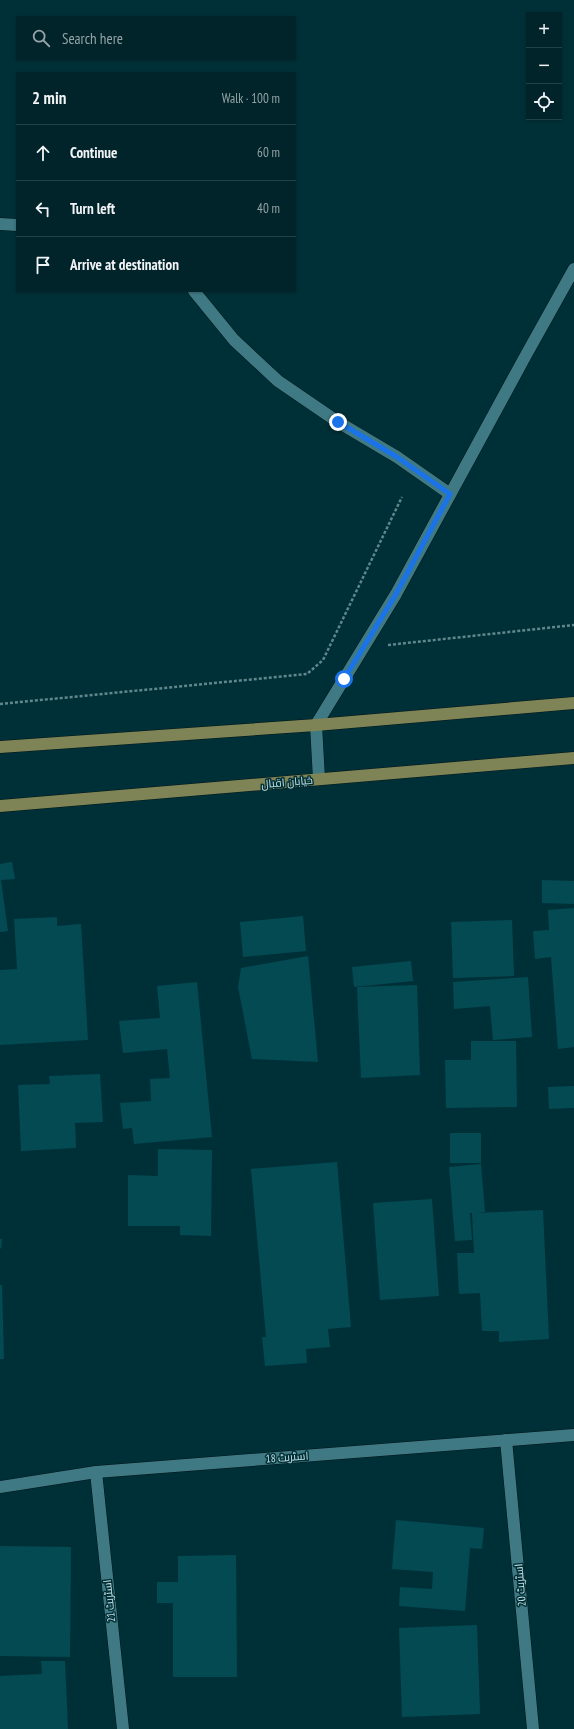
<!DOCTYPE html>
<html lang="en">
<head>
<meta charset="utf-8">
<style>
	:root { --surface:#002429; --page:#0a2c31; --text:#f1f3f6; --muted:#95a4a8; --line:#224146 }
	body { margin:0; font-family:"PT Sans Narrow",Cairo,sans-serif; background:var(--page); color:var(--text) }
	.controls { position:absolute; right:12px; top:12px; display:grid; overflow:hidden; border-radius:0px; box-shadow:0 1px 3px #0004 }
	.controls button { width:36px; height:36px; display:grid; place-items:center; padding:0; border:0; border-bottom:1px solid var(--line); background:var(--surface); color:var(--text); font:20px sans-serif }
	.stop { position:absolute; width:12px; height:12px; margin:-9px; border:3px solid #1a73e8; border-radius:50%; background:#fff }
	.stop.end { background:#1a73e8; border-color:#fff; box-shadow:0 1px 4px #0008 }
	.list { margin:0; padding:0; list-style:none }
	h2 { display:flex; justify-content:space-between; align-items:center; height:52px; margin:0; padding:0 16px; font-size:17px }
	h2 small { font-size:13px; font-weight:400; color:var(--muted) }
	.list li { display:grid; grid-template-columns:26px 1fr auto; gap:12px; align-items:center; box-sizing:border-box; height:56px; padding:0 16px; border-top:1px solid var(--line) }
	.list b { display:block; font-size:15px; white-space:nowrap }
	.list em { font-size:13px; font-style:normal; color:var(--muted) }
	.icon { flex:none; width:22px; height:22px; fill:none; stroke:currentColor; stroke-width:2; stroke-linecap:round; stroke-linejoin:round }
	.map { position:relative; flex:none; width:574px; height:1729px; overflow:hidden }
	.search { position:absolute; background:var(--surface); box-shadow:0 1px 3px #0004; left:16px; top:16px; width:280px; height:44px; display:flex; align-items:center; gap:10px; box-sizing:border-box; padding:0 14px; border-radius:0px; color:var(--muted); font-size:15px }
	.panel { position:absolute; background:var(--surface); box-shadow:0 1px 3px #0004; left:16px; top:72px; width:280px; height:220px; border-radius:0px }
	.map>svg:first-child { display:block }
</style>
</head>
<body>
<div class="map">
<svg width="574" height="1729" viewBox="0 0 574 1729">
	<rect width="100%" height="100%" fill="#003037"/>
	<g fill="#044a53">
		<path d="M 12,862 L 15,879 L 1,880 L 8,931 L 0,932 L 0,864 Z"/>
		<path d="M 542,880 L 574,881 L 574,904 L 542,903 Z"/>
		<path d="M 574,908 L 574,1047 L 558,1049 L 551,957 L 535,959 L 533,931 L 549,930 L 548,910 Z"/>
		<path d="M 303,916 L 306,951 L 243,957 L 240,922 Z"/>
		<path d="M 57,917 L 57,926 L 81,924 L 88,1040 L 0,1045 L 0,970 L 17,969 L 14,919 Z"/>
		<path d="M 512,920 L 514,976 L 453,978 L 451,922 Z"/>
		<path d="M 308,956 L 318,1062 L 252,1059 L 238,987 L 241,968 Z"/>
		<path d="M 411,961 L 413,981 L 354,987 L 352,967 Z"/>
		<path d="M 528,977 L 532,1037 L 493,1040 L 490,1006 L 454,1009 L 453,982 Z"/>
		<path d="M 197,982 L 212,1137 L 134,1144 L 132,1128 L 123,1129 L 120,1103 L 151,1101 L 150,1079 L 170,1078 L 167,1049 L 123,1053 L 119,1021 L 160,1018 L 157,986 Z"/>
		<path d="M 417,985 L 420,1075 L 361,1078 L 357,987 Z"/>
		<path d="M 471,1041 L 516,1041 L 517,1107 L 446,1108 L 445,1060 L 471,1060 Z"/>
		<path d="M 100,1074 L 103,1122 L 75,1123 L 76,1148 L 21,1151 L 18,1085 L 50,1084 L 49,1076 Z"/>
		<path d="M 574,1086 L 574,1108 L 549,1109 L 548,1087 Z"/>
		<rect x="450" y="1133" width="31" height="30"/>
		<path d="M 158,1149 L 212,1150 L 211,1236 L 180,1235 L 180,1226 L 128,1226 L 128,1175 L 158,1176 Z"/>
		<path d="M 337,1162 L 351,1327 L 328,1329 L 330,1347 L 306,1349 L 307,1363 L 265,1366 L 262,1337 L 266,1337 L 251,1169 Z"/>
		<path d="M 481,1164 L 485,1212 L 475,1213 L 543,1210 L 549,1339 L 499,1342 L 499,1331 L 482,1331 L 480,1293 L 459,1294 L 457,1253 L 474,1253 L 472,1213 L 470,1213 L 472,1240 L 455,1241 L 449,1167 Z"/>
		<path d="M 432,1199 L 439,1296 L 380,1300 L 373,1203 Z"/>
		<path d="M 0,1239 L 2,1239 L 1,1249 L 0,1248 Z"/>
		<path d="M 0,1285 L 2,1285 L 4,1359 L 0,1359 Z"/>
		<path d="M 396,1520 L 484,1528 L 482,1549 L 470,1548 L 465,1611 L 399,1606 L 400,1587 L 432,1589 L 433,1572 L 392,1569 Z"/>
		<path d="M 0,1546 L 71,1547 L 70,1657 L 0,1656 Z"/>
		<path d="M 236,1555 L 237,1677 L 173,1677 L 173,1603 L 157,1603 L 157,1582 L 178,1582 L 178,1556 Z"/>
		<path d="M 477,1625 L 480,1714 L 402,1717 L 399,1628 Z"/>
		<path d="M 41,1661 L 65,1661 L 68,1729 L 0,1729 L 0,1676 L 42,1674 Z"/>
	</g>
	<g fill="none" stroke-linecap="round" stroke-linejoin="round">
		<defs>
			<g id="service">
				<path d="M 0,224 L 17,225"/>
				<path d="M 194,291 L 234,340 L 278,381 L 338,422 L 397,457 L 450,494"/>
			</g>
			<g id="minor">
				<path d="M 506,1440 L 533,1729"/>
				<path d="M 96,1472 L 123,1729"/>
				<path d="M 0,1487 L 96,1472 L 574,1435"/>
			</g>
			<path id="tertiary" d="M 319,779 L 316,725 L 396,594 L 526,355 L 574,269"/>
			<g id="primary">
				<path d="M 0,747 L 316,725 L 574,703"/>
				<path d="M 0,806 L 574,758"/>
			</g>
		</defs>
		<use href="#service" stroke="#041518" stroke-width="13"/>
		<use href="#minor" stroke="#041518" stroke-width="13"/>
		<use href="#tertiary" stroke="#041518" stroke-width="13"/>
		<use href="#primary" stroke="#041518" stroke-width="13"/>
		<g stroke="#60878d" stroke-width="2.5" stroke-dasharray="3 2" stroke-linecap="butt">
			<path d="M 388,645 L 574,625"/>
			<path d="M 0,704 L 307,674 L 323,660 L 402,497"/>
		</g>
		<use href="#service" stroke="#3f7a84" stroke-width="12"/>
		<use href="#minor" stroke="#3f7a84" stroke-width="12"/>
		<use href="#tertiary" stroke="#3f7a84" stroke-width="12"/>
		<use href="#primary" stroke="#7e8456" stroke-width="12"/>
	</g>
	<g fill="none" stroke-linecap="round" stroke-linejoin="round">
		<path stroke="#1a73e8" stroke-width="5" d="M 338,422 L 397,457 L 450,494 L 396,594 L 344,679"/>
	</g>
	<g text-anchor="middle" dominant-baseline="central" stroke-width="3" stroke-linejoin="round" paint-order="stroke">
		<g font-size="11" fill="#c5e2e7" stroke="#003037">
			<text transform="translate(287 782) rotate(-5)">خیابان اقبال</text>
			<text transform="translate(287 1457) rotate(-4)">اسٹریٹ 18</text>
			<text transform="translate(520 1585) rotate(-95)">اسٹریٹ 20</text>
			<text transform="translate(109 1601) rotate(-96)">اسٹریٹ 21</text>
		</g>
	</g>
</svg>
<div class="controls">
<button>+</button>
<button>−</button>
<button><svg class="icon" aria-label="locate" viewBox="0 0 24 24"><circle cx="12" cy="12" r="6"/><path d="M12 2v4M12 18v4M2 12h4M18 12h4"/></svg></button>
</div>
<div class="stop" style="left:344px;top:679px"></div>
<div class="stop end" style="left:338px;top:422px"></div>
<div class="search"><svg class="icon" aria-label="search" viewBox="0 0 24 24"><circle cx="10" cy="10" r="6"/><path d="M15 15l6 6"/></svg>Search here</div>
<section class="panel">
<h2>2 min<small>Walk · 100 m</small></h2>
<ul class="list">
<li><svg class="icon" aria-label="ahead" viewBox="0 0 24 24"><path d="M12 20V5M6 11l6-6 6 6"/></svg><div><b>Continue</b></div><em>60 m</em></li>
<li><svg class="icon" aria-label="left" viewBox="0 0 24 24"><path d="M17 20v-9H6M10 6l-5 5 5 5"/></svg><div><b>Turn left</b></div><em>40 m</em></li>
<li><svg class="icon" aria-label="arrive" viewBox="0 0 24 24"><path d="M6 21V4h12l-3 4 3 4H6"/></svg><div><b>Arrive at destination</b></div></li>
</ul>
</section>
</div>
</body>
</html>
